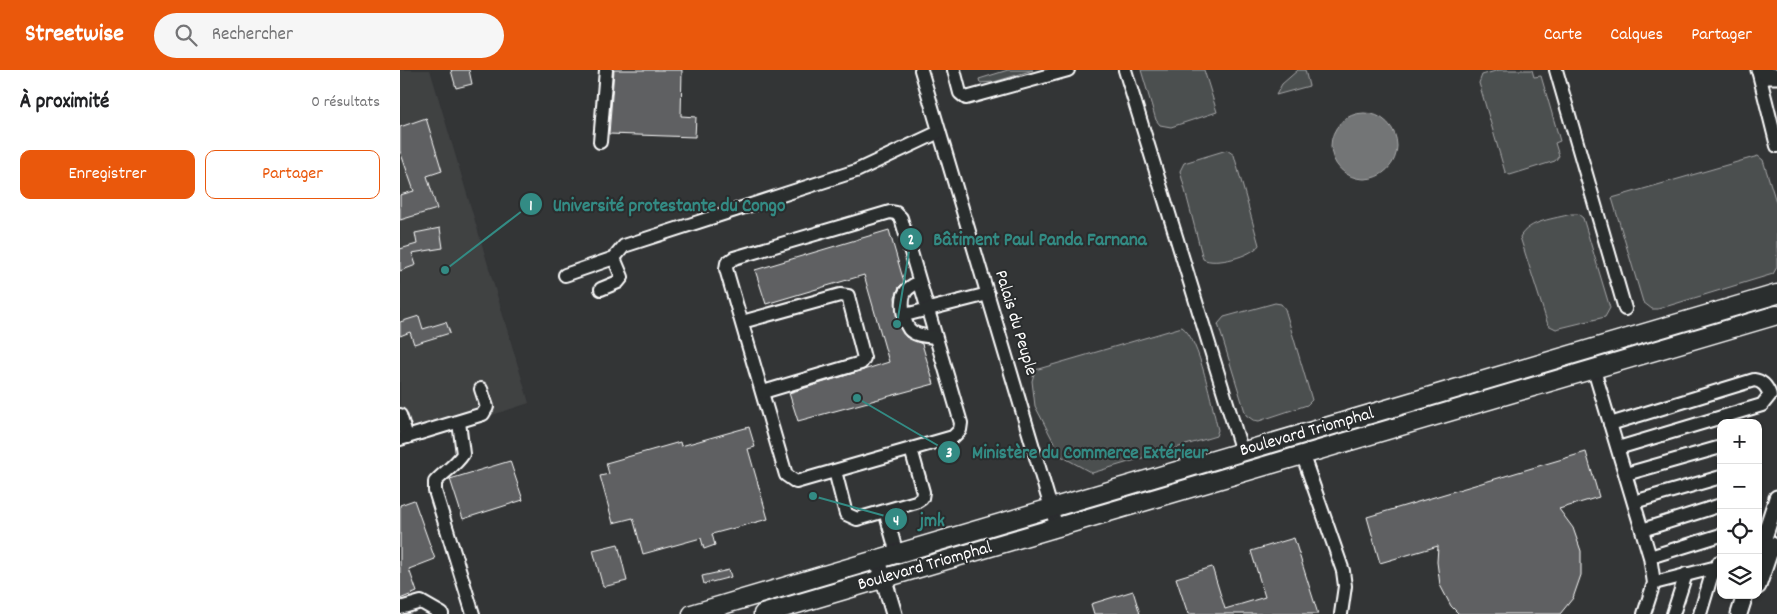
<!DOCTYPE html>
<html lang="fr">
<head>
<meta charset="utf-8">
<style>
	:root { --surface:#fff; --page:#f6f6f6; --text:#202124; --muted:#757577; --line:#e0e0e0; --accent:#ea580c }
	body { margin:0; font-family:Dekko,sans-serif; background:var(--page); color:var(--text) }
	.controls { position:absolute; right:15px; bottom:15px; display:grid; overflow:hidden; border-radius:10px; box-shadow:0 1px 4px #0004 }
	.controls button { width:45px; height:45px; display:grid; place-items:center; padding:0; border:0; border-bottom:1px solid var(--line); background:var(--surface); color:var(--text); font:25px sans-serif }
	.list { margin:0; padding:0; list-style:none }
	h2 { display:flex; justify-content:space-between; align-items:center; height:65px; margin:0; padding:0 20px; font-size:21px }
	h2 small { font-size:16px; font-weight:400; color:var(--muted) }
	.actions { display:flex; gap:10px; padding:15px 20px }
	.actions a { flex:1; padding:11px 0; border:1px solid var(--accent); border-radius:10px; text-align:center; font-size:18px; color:var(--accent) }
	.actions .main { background:var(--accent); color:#fff }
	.icon { flex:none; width:28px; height:28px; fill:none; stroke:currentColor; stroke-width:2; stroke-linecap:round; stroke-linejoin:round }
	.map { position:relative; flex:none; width:1377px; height:544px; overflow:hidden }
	header { display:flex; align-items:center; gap:30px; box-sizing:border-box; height:70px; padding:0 25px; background:var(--accent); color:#fff }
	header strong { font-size:24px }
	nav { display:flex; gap:28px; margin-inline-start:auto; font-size:18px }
	.search { width:350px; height:45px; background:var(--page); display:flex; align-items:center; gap:12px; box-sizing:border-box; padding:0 18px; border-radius:28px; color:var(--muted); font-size:19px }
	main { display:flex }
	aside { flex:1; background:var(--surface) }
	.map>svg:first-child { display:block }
</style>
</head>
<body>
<header>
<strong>Streetwise</strong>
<div class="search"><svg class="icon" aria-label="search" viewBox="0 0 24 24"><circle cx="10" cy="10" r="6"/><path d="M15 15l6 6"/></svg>Rechercher</div>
<nav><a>Carte</a><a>Calques</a><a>Partager</a></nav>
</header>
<main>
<aside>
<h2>À proximité<small>0 résultats</small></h2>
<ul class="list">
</ul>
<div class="actions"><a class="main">Enregistrer</a><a>Partager</a></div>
</aside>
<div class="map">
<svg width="1377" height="544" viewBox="0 0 1377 544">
	<rect width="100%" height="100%" fill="#333536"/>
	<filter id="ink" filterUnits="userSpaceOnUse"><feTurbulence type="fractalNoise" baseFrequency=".02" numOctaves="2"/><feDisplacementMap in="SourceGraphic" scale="10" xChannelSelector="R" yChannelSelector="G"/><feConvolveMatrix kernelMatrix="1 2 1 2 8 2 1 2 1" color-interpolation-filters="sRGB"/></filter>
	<g filter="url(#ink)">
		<path fill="#404243" d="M 0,0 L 30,0 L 129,333 L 0,375 Z"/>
		<g fill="#4c4f50" stroke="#a6a7a8">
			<path d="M 608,0 L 633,0 L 594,12 L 580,13 L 579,9 Z"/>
			<path d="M 741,0 L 804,0 L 817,42 L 771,57 L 760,55 L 756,50 Z"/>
			<path d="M 898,0 L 905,0 L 909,16 L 876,25 L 882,14 Z"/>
			<path d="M 1099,0 L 1132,0 L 1134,7 L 1141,6 L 1160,71 L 1155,73 L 1159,86 L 1155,91 L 1110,105 L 1105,102 L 1079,13 L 1082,5 Z"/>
			<path d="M 827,80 L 834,85 L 859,175 C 852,186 815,196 803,189 L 780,101 L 784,93 Z"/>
			<path d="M 1358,86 L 1363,90 L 1377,135 L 1377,197 L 1373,204 L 1258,239 L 1252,239 L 1243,232 L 1212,128 Z"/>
			<path d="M 1171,144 L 1178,144 L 1183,148 L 1210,238 L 1205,247 L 1156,259 L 1148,255 L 1120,167 C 1129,150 1155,149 1171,144 Z"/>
			<path d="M 875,233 L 881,234 L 885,239 L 912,330 L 907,335 L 859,351 L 853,350 L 846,345 L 818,254 L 824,247 Z"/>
			<path d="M 782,257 C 800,269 812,337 818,360 L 816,366 L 692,403 L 661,386 L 635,336 L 632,311 L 635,300 Z"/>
		</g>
		<circle fill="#737576" stroke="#abacad" cx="964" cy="76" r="33"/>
		<g fill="#5f6162" stroke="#fff">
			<path d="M 51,0 L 69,0 L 72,14 L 56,18 Z"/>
			<path d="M 214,0 L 282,0 L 281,46 L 296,47 L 295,67 L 209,64 Z"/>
			<path d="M 26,48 L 42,101 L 27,106 L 37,139 L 0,150 L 0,125 L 14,121 L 0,81 L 0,57 Z"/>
			<path d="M 40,158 L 43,178 L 12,183 L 16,195 L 0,201 L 0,179 L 17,174 L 15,163 Z"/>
			<path d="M 489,160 L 504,212 L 499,217 L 495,227 L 497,252 L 506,267 L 522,274 L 534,314 L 398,351 L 389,323 L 489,292 L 464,205 L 366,234 L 355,200 Z"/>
			<path d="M 19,246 L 23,259 L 46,252 L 50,263 L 14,274 L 10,262 L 0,266 L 0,252 Z"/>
			<path d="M 349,357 L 355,377 L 348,379 L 368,449 L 312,464 L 315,475 L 304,479 L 301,468 L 243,484 L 233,448 L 213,453 L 200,406 L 209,404 L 206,393 L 280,372 L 281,376 Z"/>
			<path d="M 1186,382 L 1199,427 L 1159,439 L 1173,458 L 1181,481 L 1181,505 L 1173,528 L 1160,544 L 1059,544 L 1051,536 L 1040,515 L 1037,492 L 1038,476 L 980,493 L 967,447 Z"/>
			<path d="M 110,391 L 123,430 L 63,449 L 50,409 Z"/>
			<path d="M 14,430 L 35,489 L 9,499 L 17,522 L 0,529 L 0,435 Z"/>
			<path d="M 894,468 L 918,544 L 788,544 L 776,508 L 812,497 L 825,539 L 865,527 L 851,481 Z"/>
			<path d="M 218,474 L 227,511 L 203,517 L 193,480 Z"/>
			<path d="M 329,500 L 331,507 L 304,514 L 302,506 Z"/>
			<path d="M 733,521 L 740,544 L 694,544 L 691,534 Z"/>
		</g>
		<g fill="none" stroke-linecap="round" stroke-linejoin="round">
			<defs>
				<g id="minor">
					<path d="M 521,0 L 657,458"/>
					<path d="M 554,0 L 560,23 L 566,28 L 668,0"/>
					<path d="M 725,0 L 842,382"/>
					<path d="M 1156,0 L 1225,239"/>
					<path d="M 1358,0 L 1377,76"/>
					<path d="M 200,72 L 206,0"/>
					<path d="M 490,142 L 496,143 L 501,148 L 561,353 L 560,360 L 553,367 L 396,412 L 386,405 L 326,199 L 327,193 L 334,188 Z"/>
					<path d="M 165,205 L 214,188 L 224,176 L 456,101 L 539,62"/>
					<path d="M 519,212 C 515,214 509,217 506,221 C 500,229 503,250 509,259 C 515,266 527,266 535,267"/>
					<path d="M 201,219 L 218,212 L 222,207 L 214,188"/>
					<path d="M 505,245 L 588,224"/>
					<path d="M 342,252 L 440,225 L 448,226 L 464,288 L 461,293 L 363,322"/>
					<path d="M 1194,300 L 1250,487 L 1254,513 L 1244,544"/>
					<path d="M 0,345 L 7,367 L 0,369"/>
					<path d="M 59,352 L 63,384 C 55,396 44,402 35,412 L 35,421 L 73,544"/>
					<path d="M 1210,354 L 1354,310 C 1363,311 1367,317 1370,325 L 1362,335 L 1218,378"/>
					<path d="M 7,367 L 83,344 L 87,337 L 81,319"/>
					<path d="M 903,386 L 943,501 L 945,516 L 941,544"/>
					<path d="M 435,401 L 446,444 L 457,449 L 516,432 L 522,428 L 523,422 L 511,379"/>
					<path d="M 1226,404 L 1321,377"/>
					<path d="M 1234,432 L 1321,407"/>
					<path d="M 485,441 L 497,484"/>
					<path d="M 1242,460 L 1321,435"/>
					<path d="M 1250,487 L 1321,465"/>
					<path d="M 1254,513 L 1321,496"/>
					<path d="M 0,538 L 21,532 L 42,544"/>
					<path d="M 1273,544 L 1286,504"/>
					<path d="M 1300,544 L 1311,507 L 1319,492"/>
				</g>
				<g id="major">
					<path d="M 1359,0 L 1370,6 L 1377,6"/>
					<path d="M 1358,486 L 1377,428"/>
					<path d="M 478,490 L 494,544"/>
					<path d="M 1358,516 L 1372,475"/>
					<path d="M 1339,544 L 1345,525"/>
				</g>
				<g id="highway">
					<path d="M 292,544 L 1377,224"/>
					<path d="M 363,544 L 1377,245"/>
				</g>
			</defs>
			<use href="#minor" stroke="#fff" stroke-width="16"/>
			<use href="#major" stroke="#fff" stroke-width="19"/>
			<use href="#highway" stroke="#fff" stroke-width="21"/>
			<use href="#minor" stroke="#2a2d2e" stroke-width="12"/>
			<use href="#major" stroke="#2a2d2e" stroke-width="15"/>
			<use href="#highway" stroke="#2a2d2e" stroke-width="18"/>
		</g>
	</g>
	<g text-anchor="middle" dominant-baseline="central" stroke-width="4" stroke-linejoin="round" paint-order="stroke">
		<g font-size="18" fill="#fff" stroke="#2a2d2e">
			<text transform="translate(615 253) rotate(73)">Palais du Peuple</text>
			<text transform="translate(907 363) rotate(-16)">Boulevard Triomphal</text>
			<text transform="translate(525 497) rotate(-16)">Boulevard Triomphal</text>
		</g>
	</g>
	<path fill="none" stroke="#338b84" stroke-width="2" d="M45 200L131 134M497 254L511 169M457 328L549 382M413 426L496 449"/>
	<g fill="#338b84" stroke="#2a2d2e" stroke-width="2">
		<circle cx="45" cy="200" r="5"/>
		<circle cx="497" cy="254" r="5"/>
		<circle cx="457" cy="328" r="5"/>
		<circle cx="413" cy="426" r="5"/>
		<circle cx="131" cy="134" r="12"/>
		<circle cx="511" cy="169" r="12"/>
		<circle cx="549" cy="382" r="12"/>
		<circle cx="496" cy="449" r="12"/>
	</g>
	<g font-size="15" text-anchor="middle" font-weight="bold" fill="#fff">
		<text x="131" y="140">1</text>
		<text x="511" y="174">2</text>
		<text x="549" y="387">3</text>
		<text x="496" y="455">4</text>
	</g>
	<g font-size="19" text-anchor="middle" font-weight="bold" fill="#338b84" stroke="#2a2d2e" stroke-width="4" stroke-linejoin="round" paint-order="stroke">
		<text x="269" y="141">Université protestante du Congo</text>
		<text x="640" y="175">Bâtiment Paul Panda Farnana</text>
		<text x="690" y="388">Ministère du Commerce Extérieur</text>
		<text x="532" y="456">jmk</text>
	</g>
</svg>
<div class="controls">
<button>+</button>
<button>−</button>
<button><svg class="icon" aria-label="locate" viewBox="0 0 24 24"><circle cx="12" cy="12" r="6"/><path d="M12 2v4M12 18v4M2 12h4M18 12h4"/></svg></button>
<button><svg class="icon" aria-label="layers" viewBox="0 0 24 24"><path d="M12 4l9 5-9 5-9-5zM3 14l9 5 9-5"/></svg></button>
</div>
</div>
</main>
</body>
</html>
